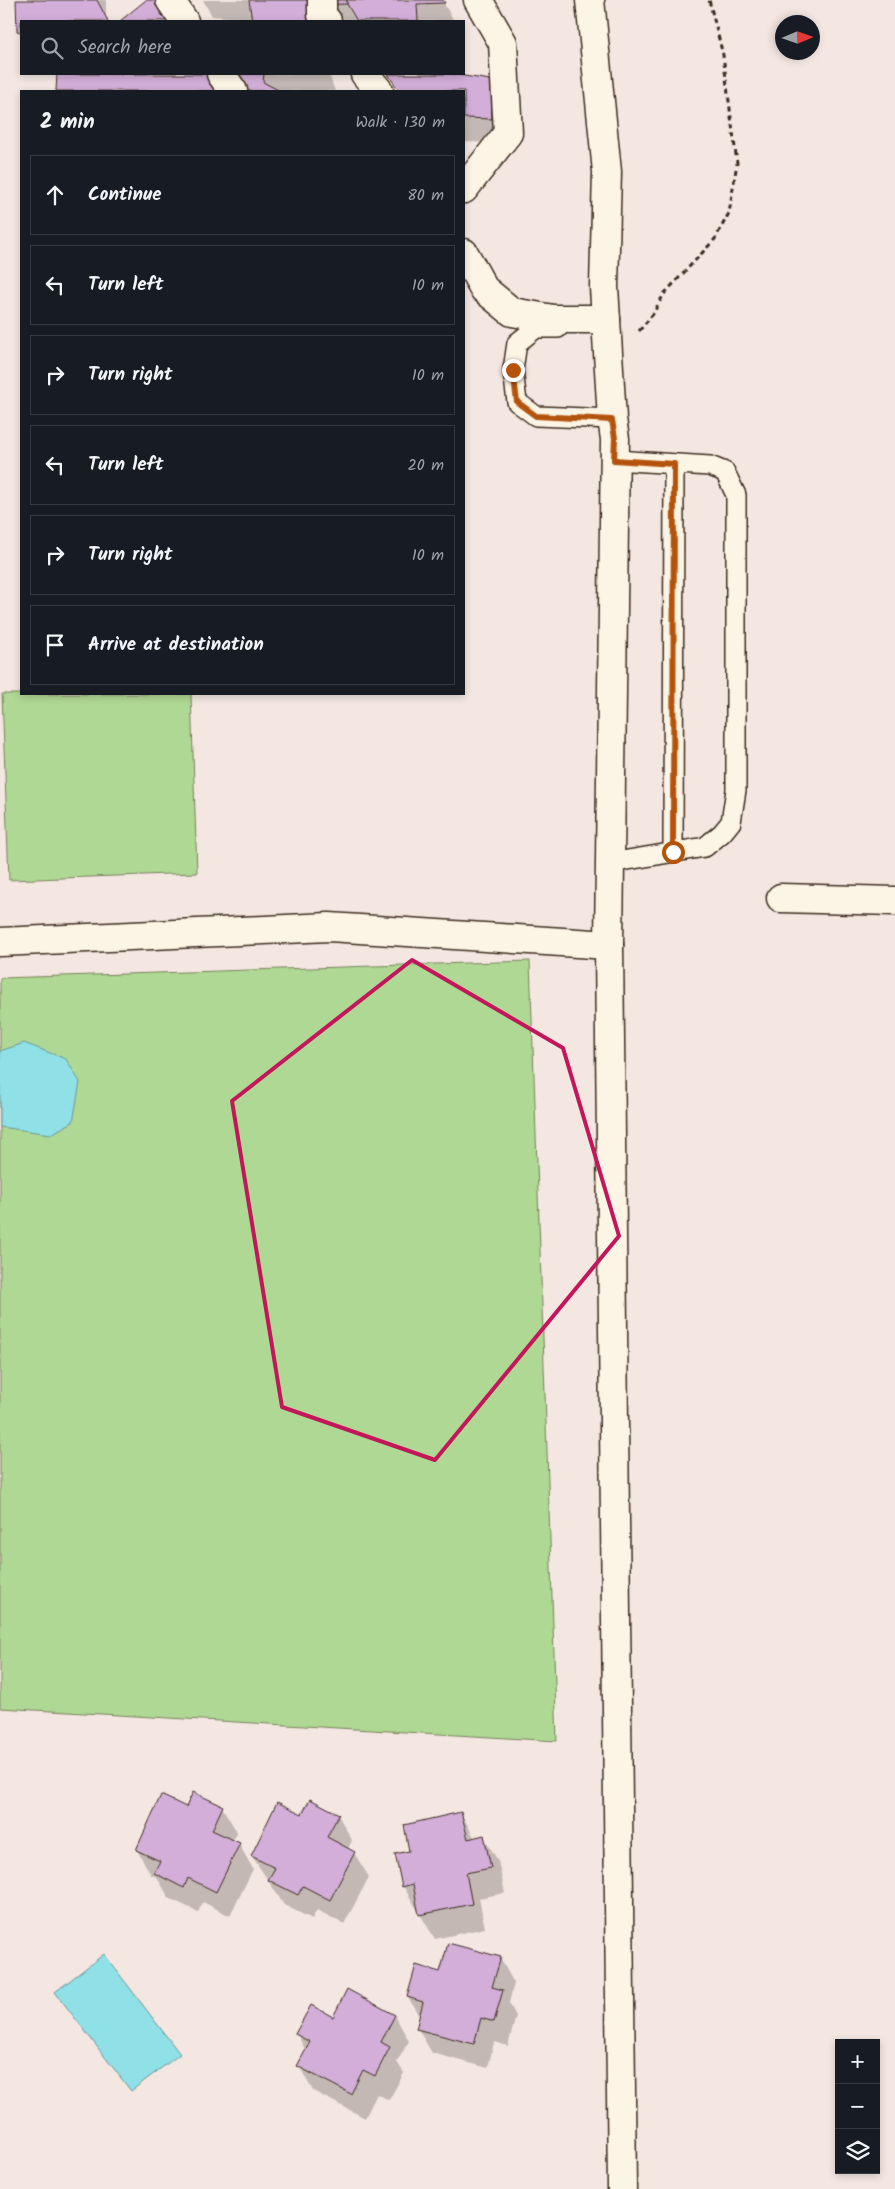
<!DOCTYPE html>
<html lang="en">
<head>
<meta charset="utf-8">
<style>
	:root { --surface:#171b24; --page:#242831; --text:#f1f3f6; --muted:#9ea1a6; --line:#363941 }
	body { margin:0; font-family:Kalam,sans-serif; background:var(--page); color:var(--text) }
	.controls { position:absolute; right:15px; bottom:15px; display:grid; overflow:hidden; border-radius:0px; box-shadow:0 2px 8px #0003 }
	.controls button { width:45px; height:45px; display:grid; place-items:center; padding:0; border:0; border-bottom:1px solid var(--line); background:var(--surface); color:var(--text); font:25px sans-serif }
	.compass { position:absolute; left:775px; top:15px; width:45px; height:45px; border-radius:50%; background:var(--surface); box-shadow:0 2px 8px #0003; rotate:88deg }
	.stop { position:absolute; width:15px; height:15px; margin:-11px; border:4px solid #b45309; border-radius:50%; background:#fff }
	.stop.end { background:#b45309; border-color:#fff; box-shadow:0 1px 5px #0008 }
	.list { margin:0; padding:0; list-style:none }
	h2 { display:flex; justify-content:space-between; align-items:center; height:65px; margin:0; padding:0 20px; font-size:21px }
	h2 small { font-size:16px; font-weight:400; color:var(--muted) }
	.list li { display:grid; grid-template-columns:32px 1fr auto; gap:15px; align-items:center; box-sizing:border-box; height:80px; margin:0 10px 10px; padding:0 10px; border:1px solid var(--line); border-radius:0px }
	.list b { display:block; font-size:19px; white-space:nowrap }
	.list em { font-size:16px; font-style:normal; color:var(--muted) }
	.icon { flex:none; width:28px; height:28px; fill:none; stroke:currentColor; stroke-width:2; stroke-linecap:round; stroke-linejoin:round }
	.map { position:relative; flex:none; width:895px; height:2189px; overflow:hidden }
	.search { position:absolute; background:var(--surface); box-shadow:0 2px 8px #0003; left:20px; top:20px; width:445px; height:55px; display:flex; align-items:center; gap:12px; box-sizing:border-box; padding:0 18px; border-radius:0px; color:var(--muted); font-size:19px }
	.panel { position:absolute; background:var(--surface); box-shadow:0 2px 8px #0003; left:20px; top:90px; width:445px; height:605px; border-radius:0px }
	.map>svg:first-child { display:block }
</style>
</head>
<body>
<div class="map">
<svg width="895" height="2189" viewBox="0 0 895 2189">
	<rect width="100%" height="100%" fill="#f4e7e2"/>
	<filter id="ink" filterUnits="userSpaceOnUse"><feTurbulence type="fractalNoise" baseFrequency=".02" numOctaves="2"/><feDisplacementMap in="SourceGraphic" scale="10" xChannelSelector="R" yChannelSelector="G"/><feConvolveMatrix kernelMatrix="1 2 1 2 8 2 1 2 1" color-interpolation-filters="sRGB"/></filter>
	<g filter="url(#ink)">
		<g fill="#b0d895" stroke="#76815a">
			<path d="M 2,694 L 191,694 L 197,873 L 9,880 Z"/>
			<path d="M 530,961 L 557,1741 L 0,1708 L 0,978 Z"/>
		</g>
		<g fill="#8fe0e7" stroke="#6d9797">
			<path d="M 24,1043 L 66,1059 L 80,1082 L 73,1122 L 51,1134 L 0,1127 L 0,1051 Z"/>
			<path d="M 104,1954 L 180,2054 L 131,2091 L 55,1992 Z"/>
		</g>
		<g fill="#0003">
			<path d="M 18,0 L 106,0 L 106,16 L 109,21 L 21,21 L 21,36 L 18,31 Z"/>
			<path d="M 203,0 L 442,0 L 454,21 L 254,21 L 253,19 L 212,16 Z"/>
			<path d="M 58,74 L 210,74 L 223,91 L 57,91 Z"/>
			<path d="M 227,74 L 329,74 L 335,91 L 227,91 Z"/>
			<path d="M 389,74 L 442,74 L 490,81 L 505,106 L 505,143 L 464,142 L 464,91 L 400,91 Z"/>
			<path d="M 222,1807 L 237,1832 L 232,1841 L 239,1844 L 253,1869 L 230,1916 L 203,1902 L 198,1912 L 169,1898 L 157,1877 L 151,1875 L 137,1850 L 186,1809 Z"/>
			<path d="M 461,1813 L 475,1839 L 484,1837 L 498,1861 L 505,1893 L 479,1898 L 485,1928 L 435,1939 L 403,1886 L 410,1852 Z"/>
			<path d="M 338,1815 L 352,1840 L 348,1849 L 354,1853 L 369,1877 L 344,1924 L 317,1910 L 312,1919 L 284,1905 L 252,1856 L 303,1816 Z"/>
			<path d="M 500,1958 L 514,1983 L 509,2003 L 516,2016 L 508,2046 L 494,2042 L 488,2068 L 432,2053 L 418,2029 L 420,2018 L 408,1997 L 441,1974 Z"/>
			<path d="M 395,2016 L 409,2041 L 397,2062 L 404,2073 L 389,2100 L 377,2094 L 365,2118 L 313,2091 L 299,2066 L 306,2051 L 297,2034 L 334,2018 Z"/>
		</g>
		<g fill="#d2aed8" stroke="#3b2a1e">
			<path d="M 16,0 L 97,0 L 108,21 L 21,21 L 21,32 L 17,31 Z"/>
			<path d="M 146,0 L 157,0 L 172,21 L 120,21 Z"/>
			<path d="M 249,0 L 347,0 L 347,4 L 308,5 L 309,21 L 252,21 Z"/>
			<path d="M 347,0 L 443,0 L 445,3 L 417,4 L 418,21 L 357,21 L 347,4 Z"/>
			<path d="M 57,74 L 211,74 L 223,91 L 56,91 Z"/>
			<path d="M 228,74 L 264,74 L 263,82 L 280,91 L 247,91 Z"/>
			<path d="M 388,74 L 451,74 L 491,80 L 492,119 L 464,118 L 464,91 L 399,91 Z"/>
			<path d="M 193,1792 L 223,1806 L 212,1830 L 240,1843 L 216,1892 L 188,1878 L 184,1888 L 154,1873 L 160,1861 L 136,1850 L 161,1795 L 186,1807 Z"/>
			<path d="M 310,1799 L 339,1814 L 327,1837 L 355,1852 L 330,1900 L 303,1886 L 298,1895 L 268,1880 L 275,1868 L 251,1856 L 277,1802 L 302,1814 Z"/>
			<path d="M 461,1812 L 468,1839 L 484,1835 L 491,1868 L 466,1873 L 472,1904 L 419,1915 L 413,1884 L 402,1887 L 395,1854 L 409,1851 L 404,1825 Z"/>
			<path d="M 448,1943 L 501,1957 L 492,1987 L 503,1990 L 494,2022 L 481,2018 L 474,2044 L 416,2029 L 423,2002 L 407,1997 L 416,1965 L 440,1972 Z"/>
			<path d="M 347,1989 L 395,2015 L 381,2042 L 390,2047 L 375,2076 L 363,2070 L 351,2094 L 297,2066 L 310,2042 L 295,2034 L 311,2005 L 333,2017 Z"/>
		</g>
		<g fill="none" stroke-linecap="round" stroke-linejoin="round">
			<defs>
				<g id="lane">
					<path d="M 558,328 L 536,328 L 517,343 L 513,370 L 517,402 L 536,416 L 612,419"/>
					<path d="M 673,852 L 674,464"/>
					<path d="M 610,863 L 705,847 L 722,833 L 731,822 L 736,790 L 736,495 L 725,472 L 710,466 L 614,460"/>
				</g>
				<g id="street">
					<path d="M 170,0 L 184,21"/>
					<path d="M 322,0 L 322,15 L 327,21"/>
					<path d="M 590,0 L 607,172 L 604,287 L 612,419 L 615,439 L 609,945 L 622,2189"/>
					<path d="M 221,74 L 233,91"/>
					<path d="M 365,74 L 379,91"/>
					<path d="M 464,189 L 508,133 L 503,43 L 478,0"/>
					<path d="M 464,253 L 484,289 L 512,312 L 553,319 L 606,319"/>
					<path d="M 781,898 L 895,901"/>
					<path d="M 0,942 L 329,927 L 609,945"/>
				</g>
			</defs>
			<use href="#lane" stroke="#3b2a1e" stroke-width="22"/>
			<use href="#street" stroke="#3b2a1e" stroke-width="31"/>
			<path stroke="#3b2a1e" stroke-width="3" stroke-dasharray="5 4" stroke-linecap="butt" d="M 639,331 L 653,314 L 664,294 L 715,239 L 729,213 L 737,163 L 723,55 L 709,0"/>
			<use href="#lane" stroke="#fcf5e5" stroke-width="19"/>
			<use href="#street" stroke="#fcf5e5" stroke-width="28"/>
		</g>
	</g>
	<g fill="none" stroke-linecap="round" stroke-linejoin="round" filter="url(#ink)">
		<path stroke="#b45309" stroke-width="6" d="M 513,370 L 517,402 L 536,416 L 612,420 L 615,438 L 614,460 L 674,464 L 673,852"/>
	</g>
	<path fill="none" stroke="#c2185b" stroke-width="4" stroke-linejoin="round" d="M 412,960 L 563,1048 L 619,1236 L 435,1460 L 282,1407 L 232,1101 Z"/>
</svg>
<div class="controls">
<button>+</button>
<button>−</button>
<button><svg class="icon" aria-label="layers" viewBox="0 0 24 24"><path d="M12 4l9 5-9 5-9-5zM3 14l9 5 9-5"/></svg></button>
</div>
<svg class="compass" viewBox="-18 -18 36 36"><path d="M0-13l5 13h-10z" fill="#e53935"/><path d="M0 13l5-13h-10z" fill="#9ea1a6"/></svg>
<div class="stop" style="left:673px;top:852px"></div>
<div class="stop end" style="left:513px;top:370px"></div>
<div class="search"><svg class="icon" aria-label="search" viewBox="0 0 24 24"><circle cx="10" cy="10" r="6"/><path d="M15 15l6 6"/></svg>Search here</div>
<section class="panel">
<h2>2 min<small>Walk · 130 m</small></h2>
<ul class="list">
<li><svg class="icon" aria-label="ahead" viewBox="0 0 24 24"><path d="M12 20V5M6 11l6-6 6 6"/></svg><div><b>Continue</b></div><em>80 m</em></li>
<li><svg class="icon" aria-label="left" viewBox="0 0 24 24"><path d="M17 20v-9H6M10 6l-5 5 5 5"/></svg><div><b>Turn left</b></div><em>10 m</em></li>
<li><svg class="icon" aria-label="right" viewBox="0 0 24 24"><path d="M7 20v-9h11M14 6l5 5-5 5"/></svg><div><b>Turn right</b></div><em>10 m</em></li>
<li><svg class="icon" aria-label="left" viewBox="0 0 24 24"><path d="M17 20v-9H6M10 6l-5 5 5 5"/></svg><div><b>Turn left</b></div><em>20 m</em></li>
<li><svg class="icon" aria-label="right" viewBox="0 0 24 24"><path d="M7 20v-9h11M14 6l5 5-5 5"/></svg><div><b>Turn right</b></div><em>10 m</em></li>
<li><svg class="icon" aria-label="arrive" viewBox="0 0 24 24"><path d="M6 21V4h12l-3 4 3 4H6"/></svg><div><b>Arrive at destination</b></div></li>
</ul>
</section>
</div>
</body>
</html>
